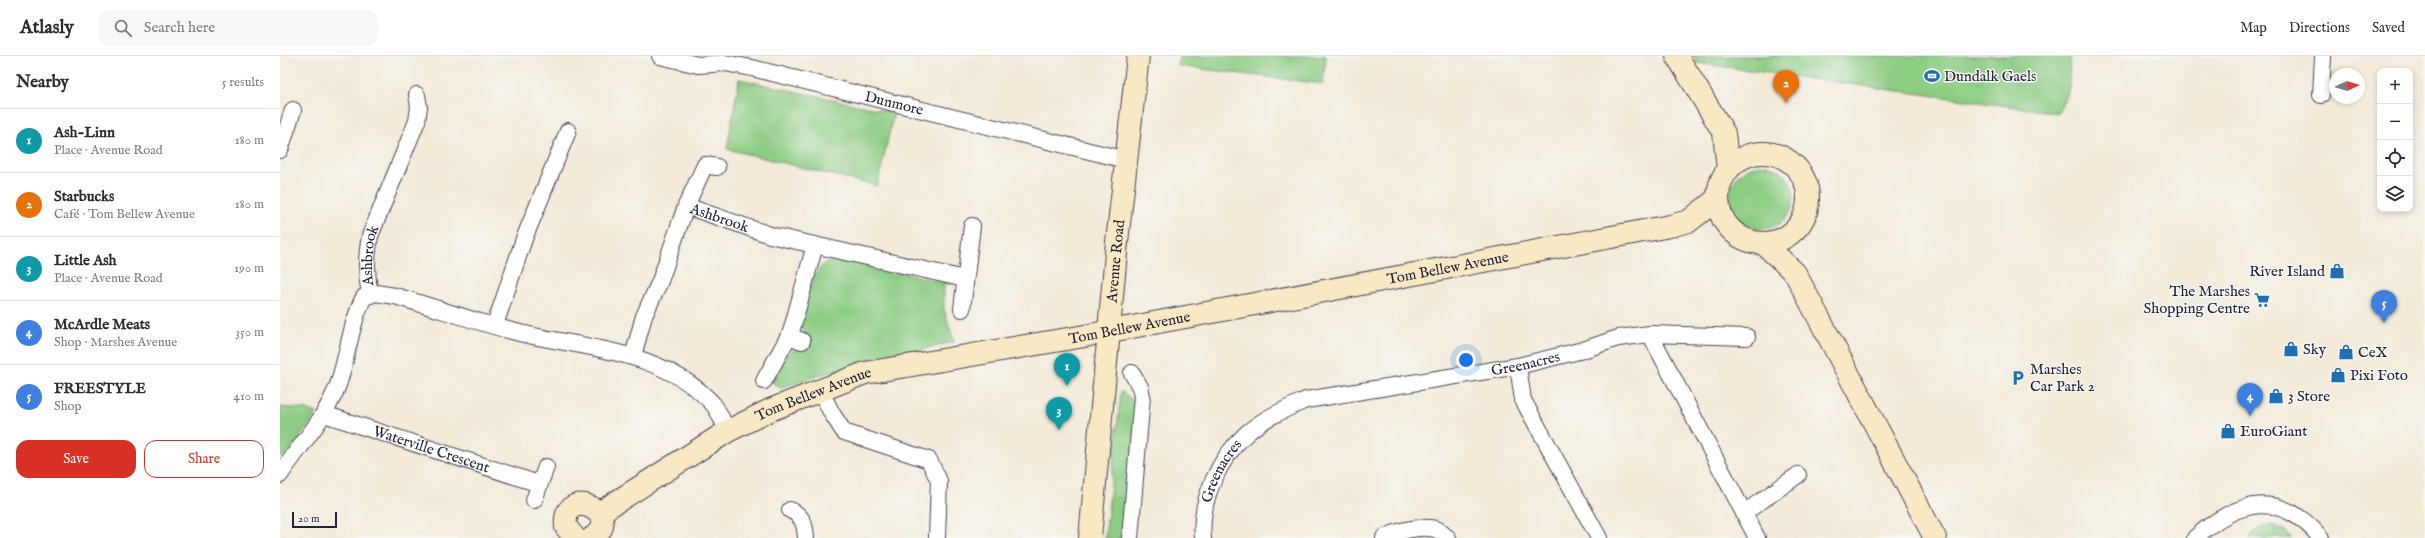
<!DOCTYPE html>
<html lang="en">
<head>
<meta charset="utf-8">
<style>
	:root { --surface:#fff; --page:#f7f7f7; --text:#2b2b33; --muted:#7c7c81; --line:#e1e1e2; --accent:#d93025 }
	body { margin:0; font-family:"IM FELL English",serif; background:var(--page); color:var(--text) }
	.controls { position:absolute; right:12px; top:12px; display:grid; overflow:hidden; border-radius:8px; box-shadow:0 2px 6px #0003 }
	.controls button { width:36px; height:36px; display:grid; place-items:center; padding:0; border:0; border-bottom:1px solid var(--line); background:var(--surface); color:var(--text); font:20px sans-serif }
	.compass { position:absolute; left:2049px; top:12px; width:36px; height:36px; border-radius:50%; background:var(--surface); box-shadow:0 2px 6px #0003; rotate:86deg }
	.scale { position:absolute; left:12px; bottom:10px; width:45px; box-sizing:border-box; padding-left:4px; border:2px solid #22223b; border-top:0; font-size:11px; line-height:14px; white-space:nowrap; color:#22223b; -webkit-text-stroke:3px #f6f6f2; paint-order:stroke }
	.you { position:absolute; left:1186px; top:304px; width:14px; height:14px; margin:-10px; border:3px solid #fff; border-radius:50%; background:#1a73e8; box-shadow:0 0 0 6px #1a73e833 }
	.badge { display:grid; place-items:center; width:26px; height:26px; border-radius:50%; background:var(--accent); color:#fff; font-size:13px; font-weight:700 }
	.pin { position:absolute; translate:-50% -33px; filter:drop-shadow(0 1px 2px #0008) }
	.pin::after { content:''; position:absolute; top:21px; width:14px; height:12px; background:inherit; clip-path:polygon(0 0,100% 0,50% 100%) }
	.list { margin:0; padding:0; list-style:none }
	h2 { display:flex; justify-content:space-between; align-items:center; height:52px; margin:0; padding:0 16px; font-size:17px }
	h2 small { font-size:13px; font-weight:400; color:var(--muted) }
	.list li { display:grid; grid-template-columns:26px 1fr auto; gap:12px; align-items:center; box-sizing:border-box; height:64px; padding:0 16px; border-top:1px solid var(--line) }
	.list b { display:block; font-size:15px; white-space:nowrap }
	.list p { margin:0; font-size:13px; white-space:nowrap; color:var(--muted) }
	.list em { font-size:13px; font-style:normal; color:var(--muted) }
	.actions { display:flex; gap:8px; padding:12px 16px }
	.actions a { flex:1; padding:9px 0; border:1px solid var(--accent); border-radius:12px; text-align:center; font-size:14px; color:var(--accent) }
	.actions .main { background:var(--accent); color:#fff }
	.icon { flex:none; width:22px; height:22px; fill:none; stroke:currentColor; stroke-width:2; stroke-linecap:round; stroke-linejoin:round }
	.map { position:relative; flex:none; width:2145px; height:482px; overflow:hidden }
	header { display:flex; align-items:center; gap:24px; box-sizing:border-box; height:56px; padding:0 20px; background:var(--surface); border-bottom:1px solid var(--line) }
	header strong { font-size:19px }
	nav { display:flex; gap:22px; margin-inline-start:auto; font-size:14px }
	.search { width:280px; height:36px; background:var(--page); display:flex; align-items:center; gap:10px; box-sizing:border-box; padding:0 14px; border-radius:12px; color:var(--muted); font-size:15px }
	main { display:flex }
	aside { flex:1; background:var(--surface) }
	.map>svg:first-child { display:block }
</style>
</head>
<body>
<header>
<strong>Atlasly</strong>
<div class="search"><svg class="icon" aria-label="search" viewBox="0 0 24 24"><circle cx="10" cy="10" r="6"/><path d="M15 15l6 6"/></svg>Search here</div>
<nav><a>Map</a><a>Directions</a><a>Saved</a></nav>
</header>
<main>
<aside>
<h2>Nearby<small>5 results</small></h2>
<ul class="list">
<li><span class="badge" style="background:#0f9aa8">1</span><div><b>Ash-Linn</b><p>Place · Avenue Road</p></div><em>180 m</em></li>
<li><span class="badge" style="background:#e8710a">2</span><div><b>Starbucks</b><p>Café · Tom Bellew Avenue</p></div><em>180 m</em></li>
<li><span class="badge" style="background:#0f9aa8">3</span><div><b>Little Ash</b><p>Place · Avenue Road</p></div><em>190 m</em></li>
<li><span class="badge" style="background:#3f7fe0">4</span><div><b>McArdle Meats</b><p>Shop · Marshes Avenue</p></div><em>350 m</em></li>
<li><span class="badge" style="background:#3f7fe0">5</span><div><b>FREESTYLE</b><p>Shop</p></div><em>410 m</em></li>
</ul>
<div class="actions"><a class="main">Save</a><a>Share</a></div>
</aside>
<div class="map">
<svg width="2145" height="482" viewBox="0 0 2145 482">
	<rect width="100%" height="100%" fill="#f6f6f2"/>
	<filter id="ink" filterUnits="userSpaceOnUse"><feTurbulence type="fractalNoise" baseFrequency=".025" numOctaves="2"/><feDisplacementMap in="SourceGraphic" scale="8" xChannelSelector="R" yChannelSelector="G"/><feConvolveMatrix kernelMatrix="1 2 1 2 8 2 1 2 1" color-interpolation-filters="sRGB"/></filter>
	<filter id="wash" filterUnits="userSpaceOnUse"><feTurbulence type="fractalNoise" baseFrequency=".012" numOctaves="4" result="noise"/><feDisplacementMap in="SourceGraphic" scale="16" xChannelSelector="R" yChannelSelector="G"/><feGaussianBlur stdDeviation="0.9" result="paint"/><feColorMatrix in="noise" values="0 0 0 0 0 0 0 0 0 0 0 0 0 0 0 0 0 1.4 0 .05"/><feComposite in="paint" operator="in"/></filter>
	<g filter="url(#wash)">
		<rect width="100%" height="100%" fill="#f3ead8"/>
		<g fill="#8ccc83" stroke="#57775f">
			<path d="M 899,0 L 1046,0 L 1043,28 L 898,10 Z"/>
			<path d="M 1414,0 L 1790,0 L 1789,33 L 1778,57 L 1417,7 Z"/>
			<path d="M 459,23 L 614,57 L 597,130 L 447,93 Z"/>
			<circle cx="1482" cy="141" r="32"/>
			<path d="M 555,202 L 564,202 L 664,227 L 664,253 L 674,286 L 552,315 L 501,332 L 492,326 L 507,298 L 513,294 L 519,295 L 527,279 L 523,277 L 521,270 C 527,246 529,210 555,202 Z"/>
			<path d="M 841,335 L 857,348 L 844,482 L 825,482 Z"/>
			<path d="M 0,351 L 24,353 L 37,357 L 8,398 L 0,401 Z"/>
			<path d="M 1993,469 L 2006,475 L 2011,482 L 1970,482 L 1979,472 Z"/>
		</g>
	</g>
	<g filter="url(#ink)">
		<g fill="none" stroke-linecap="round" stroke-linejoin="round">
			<defs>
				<g id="street">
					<path id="s1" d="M 380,0 L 418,9 L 445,7 L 472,12 L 846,104"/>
					<path d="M 2041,39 L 2043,0"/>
					<path d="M 0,94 L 13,54"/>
					<path d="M 406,150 L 425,109 L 437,111"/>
					<path id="s2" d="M 90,239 C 86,219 86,200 90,180 L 137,65 L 139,51 L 137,39"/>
					<path d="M 682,253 L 692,170"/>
					<path d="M 215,269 L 244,183 L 288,75"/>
					<path d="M 1370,278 L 1477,482"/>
					<path d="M 509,280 L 522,285"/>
					<path id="s3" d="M 353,300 L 364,260 L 380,225 L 406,150 L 490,179 L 685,223"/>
					<path d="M 1238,310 L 1243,344 L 1319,482"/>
					<path d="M 484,325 L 511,276 L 535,189"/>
					<path d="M 540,333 L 551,356 L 564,376 L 649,404 L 659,425 L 657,482"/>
					<path id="s4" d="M 44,358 L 259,428"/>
					<path d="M 0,419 C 20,389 45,363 58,329 C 68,300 70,269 84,241 L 96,237 L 115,240 C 153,251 191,264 228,274 C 298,293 380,291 433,348 C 439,355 443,367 448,375"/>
					<path d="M 254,444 L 266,411"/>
					<path d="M 510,454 C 523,460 525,468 526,482"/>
					<path d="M 1464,457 L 1518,419"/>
					<path d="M 850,482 L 862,340 L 860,331 L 852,317"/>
					<path id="s5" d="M 923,482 C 919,445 939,402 967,377 C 984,362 1006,353 1026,344 L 1238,310 L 1303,294 L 1338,282 L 1370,278 L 1467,281"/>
					<path d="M 1104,482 C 1116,475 1145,468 1158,474 C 1161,476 1165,480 1168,482"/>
					<path d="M 1915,482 C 1958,443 2001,434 2041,482"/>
				</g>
				<g id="secondary">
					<path d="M 1397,0 L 1444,77 L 1448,113"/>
					<circle cx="1483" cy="142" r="45"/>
					<path d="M 1483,187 L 1515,217 L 1655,482"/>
					<path id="s6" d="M 319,457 L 448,375 L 490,354 L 585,317 L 799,281 L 1390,170 L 1409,165 L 1437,143"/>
					<path d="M 295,482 L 286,471 C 281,427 347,458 312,482"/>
					<path id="s7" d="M 810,482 L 837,186 L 858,0"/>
				</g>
			</defs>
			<use href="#street" stroke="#414053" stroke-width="18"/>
			<use href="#secondary" stroke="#414053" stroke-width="24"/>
			<use href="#street" stroke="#fff" stroke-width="16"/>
			<use href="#secondary" stroke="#f8e8c3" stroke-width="22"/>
		</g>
	</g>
	<defs>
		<symbol id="stadium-bare" viewBox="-9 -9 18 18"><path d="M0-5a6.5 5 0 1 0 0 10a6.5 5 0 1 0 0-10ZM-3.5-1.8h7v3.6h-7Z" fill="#1f6fb2" stroke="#f6f6f2" stroke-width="2.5" paint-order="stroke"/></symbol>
		<symbol id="shop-bare" viewBox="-9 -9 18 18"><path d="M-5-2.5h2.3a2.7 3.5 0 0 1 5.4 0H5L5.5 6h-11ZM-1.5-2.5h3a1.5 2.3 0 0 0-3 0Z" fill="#1f6fb2" stroke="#f6f6f2" stroke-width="2.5" paint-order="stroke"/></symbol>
		<symbol id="supermarket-bare" viewBox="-9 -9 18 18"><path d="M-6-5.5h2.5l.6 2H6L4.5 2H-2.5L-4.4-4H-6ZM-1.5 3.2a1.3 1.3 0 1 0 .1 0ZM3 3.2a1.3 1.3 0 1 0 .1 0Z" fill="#1f6fb2" stroke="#f6f6f2" stroke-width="2.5" paint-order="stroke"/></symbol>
		<symbol id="parking-bare" viewBox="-9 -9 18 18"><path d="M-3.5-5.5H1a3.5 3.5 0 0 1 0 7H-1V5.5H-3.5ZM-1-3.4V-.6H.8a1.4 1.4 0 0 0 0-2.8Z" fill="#1f6fb2" stroke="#f6f6f2" stroke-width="2.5" paint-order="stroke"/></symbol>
	</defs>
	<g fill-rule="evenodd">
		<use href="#stadium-bare" x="1641" y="9" width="22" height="22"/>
		<use href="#shop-bare" x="2046" y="204" width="22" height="22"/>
		<use href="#supermarket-bare" x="1971" y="233" width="22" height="22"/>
		<use href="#shop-bare" x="2000" y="282" width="22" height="22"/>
		<use href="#shop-bare" x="2055" y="285" width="22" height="22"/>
		<use href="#shop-bare" x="2047" y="308" width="22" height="22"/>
		<use href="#parking-bare" x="1727" y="311" width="22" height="22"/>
		<use href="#shop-bare" x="1985" y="329" width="22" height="22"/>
		<use href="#shop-bare" x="1937" y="364" width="22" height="22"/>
	</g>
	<g text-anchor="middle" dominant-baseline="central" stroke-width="3" stroke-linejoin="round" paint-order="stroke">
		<g font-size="15" fill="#22223b" stroke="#f6f6f2" text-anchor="start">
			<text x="1664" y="20">Dundalk Gaels</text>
			<text x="2045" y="215" text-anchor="end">River Island</text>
			<text x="1970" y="235" text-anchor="end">The Marshes<tspan x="1970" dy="17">Shopping Centre</tspan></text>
			<text x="2023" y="293">Sky</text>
			<text x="2078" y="296">CeX</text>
			<text x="1750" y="313">Marshes<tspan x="1750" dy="17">Car Park 2</tspan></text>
			<text x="2070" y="319">Pixi Foto</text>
			<text x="2008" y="340">3 Store</text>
			<text x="1960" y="375">EuroGiant</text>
		</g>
		<g font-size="15" fill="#22223b" stroke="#f6f6f2">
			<text stroke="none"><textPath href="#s1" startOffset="240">Dunmore</textPath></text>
			<text stroke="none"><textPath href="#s3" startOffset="195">Ashbrook</textPath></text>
			<text stroke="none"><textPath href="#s2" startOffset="40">Ashbrook</textPath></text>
			<text stroke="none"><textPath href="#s7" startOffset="278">Avenue Road</textPath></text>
			<text stroke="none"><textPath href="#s6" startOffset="894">Tom Bellew Avenue</textPath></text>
			<text stroke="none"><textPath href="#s6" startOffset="570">Tom Bellew Avenue</textPath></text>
			<text stroke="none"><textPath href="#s5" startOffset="408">Greenacres</textPath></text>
			<text stroke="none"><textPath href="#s6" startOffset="246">Tom Bellew Avenue</textPath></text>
			<text stroke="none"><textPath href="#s4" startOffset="113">Waterville Crescent</textPath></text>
			<text stroke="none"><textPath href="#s5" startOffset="71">Greenacres</textPath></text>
		</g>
	</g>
</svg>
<div class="controls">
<button>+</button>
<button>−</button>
<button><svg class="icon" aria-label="locate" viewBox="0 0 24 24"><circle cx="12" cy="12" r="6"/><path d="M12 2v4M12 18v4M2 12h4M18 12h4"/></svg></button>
<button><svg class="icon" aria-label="layers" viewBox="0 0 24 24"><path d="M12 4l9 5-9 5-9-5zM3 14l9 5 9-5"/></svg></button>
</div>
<svg class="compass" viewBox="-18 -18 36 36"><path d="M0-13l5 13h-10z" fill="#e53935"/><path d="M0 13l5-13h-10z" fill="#7c7c81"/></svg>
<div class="scale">20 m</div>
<div class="you"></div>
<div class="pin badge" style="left:787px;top:330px;background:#0f9aa8">1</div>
<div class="pin badge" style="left:1506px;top:47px;background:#e8710a">2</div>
<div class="pin badge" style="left:779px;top:374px;background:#0f9aa8">3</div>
<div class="pin badge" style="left:1970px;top:360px;background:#3f7fe0">4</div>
<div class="pin badge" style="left:2104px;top:267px;background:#3f7fe0">5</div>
</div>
</main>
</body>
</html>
